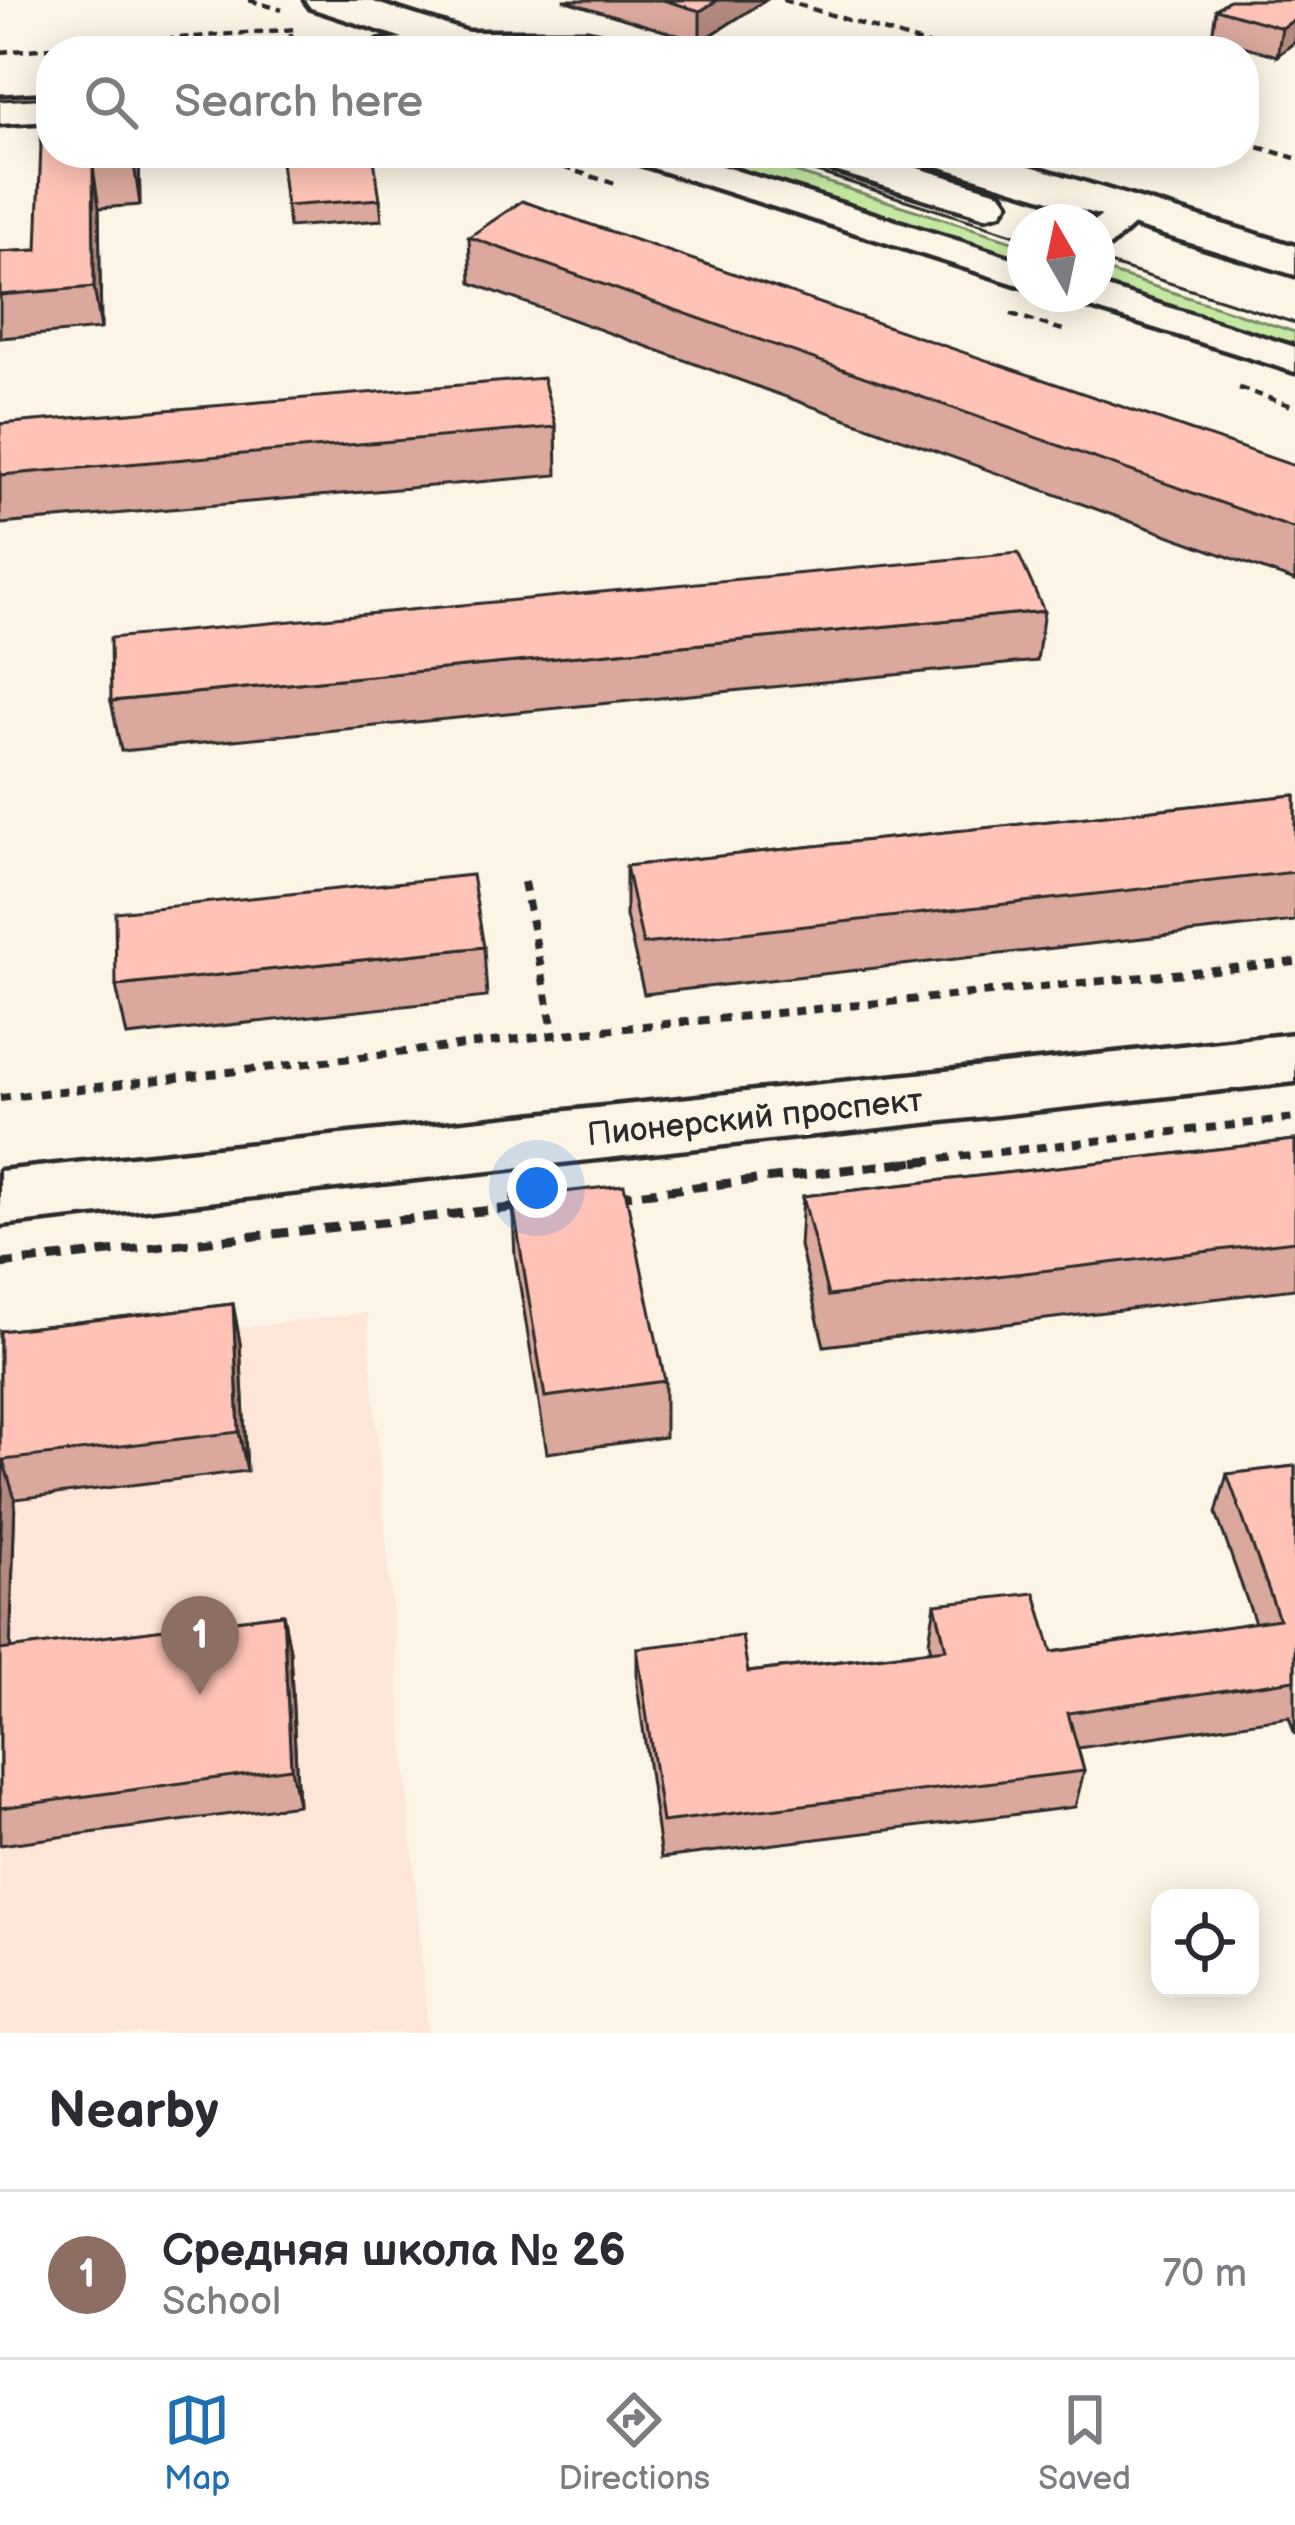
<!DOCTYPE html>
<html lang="en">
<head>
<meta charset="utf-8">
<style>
	:root { --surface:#fff; --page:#f7f7f7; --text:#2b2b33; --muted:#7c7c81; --line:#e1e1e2; --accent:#1f6fb2 }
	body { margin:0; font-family:"Balsamiq Sans",sans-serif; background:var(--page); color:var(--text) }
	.controls { position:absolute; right:36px; bottom:36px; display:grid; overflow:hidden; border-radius:24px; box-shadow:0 6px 30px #0003 }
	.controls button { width:108px; height:108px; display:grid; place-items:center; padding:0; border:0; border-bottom:3px solid var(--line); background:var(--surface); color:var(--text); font:60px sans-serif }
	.compass { position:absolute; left:1007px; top:204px; width:108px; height:108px; border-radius:50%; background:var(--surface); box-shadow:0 6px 30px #0003; rotate:351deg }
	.you { position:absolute; left:537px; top:1188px; width:42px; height:42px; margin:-30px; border:9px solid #fff; border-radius:50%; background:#1a73e8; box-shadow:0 0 0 18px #1a73e833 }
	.badge { display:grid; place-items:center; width:78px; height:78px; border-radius:50%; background:var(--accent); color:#fff; font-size:39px; font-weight:700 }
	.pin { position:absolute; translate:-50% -99px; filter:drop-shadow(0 3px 6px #0008) }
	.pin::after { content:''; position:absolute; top:63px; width:42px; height:36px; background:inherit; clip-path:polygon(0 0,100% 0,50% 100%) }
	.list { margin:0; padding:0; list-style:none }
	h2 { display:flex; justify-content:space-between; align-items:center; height:156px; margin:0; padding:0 48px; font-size:51px }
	h2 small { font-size:39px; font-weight:400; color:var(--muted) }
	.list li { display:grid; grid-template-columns:78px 1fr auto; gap:36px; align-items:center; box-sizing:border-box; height:168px; padding:0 48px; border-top:3px solid var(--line) }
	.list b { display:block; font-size:45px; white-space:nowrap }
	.list p { margin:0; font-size:39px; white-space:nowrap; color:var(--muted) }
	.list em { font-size:39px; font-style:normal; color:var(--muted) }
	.icon { flex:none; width:66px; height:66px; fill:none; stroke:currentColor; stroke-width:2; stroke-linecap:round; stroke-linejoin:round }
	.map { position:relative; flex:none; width:1295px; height:2033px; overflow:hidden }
	.search { position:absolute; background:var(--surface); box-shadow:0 6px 30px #0003; left:36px; right:36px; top:36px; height:132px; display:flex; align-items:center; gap:30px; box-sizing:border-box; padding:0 42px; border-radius:48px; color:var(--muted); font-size:45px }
	.sheet { height:324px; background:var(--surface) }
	nav { display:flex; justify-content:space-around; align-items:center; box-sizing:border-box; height:168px; border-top:3px solid var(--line); background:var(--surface); font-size:33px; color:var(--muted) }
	nav a { display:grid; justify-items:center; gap:6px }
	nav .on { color:var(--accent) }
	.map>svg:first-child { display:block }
</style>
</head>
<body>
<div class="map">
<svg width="1295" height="2033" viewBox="0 0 1295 2033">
	<rect width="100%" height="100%" fill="#fcf5e5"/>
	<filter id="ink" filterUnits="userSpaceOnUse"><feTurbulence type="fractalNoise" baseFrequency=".00833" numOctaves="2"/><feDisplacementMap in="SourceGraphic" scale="24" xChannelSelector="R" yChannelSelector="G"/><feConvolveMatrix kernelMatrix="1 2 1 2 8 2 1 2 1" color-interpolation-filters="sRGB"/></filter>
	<g filter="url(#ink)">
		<path fill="#fde6d7" d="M 367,1313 L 428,2033 L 0,2033 L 0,1357 Z"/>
		<g fill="#c4e8a1" stroke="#788a66" stroke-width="3">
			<path d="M 685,153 L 735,153 L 1025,245 L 1025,263 Z"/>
			<path d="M 1097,268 L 1295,332 L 1295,350 L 1097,286 Z"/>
		</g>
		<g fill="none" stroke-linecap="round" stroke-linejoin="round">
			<defs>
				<g id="minor">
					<path d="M 626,153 L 681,153 L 1025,262 L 1025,287 L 631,161 Z"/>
					<path d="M 1130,200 L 1143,203 L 1149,211 L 1110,246 L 1097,249 L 1094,222 L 1117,203 Z"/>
					<path d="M 1097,285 L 1295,347 L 1295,372 L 1072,302 L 1067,294 L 1097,294 Z"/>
				</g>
				<path id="tertiary" d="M 1295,1034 L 1295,1082 L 0,1225 L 0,1171 Z"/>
				<g id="secondary">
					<path d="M 305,0 L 367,0 L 468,32 L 587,32 L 602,35 L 608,44 L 603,51 L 370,51 L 376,42 L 403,38 L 311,8 Z"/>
					<path d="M 51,95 L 51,121 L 0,124 L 0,98 Z"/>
					<path d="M 800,153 L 868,153 L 1001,193 L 1008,203 L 1001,213 L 985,217 L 806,162 Z"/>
					<path d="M 919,153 L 987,153 L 1295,246 L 1295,275 L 925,162 Z"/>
				</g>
			</defs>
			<use href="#minor" stroke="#2b2b2b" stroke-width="9"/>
			<use href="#tertiary" stroke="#2b2b2b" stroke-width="9"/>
			<use href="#secondary" stroke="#2b2b2b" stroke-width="9"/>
			<g stroke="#2b2b2b" stroke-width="4.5" stroke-dasharray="9 6" stroke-linecap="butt">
				<path d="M 249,0 L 282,10"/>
				<path d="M 783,0 L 948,51"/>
				<path d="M 290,51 L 291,33"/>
				<path d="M 0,52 L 296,29"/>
				<path d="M 1244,143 L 1295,158"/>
				<path d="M 520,153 L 615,184"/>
				<path d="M 1011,314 L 1066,331"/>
				<path d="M 1239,388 L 1295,407"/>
			</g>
			<g stroke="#2b2b2b" stroke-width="8" stroke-dasharray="10 9" stroke-linecap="butt">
				<path d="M 524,882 L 554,1035"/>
				<path d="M 0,1098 L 554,1035 L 1295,962"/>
				<path d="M 904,1163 L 1295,1118"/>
			</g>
			<g stroke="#2b2b2b" stroke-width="9" stroke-dasharray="15 10" stroke-linecap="butt">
				<path d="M 617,1196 L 930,1160"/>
				<path d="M 0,1264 L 519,1207"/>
			</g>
			<use href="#minor" fill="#fcf5e5" fill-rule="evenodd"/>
			<use href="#tertiary" fill="#fcf5e5" fill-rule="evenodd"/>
			<use href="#secondary" fill="#fcf5e5" fill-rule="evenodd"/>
			<g stroke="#2b2b2b" stroke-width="3">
				<path d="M 0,100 L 51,97"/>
				<path d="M 757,153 L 1025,238"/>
				<path d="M 1097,260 L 1295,323"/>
			</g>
		</g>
		<g fill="#daa89d" stroke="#2b2b2b" stroke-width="3">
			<path d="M 563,0 L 766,0 L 700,42 Z"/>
			<path d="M 1295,0 L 1277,56 L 1212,37 L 1216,9 Z"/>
			<path d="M 51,153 L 139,153 L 140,205 L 99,208 L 101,329 L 0,338 L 0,252 L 37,250 Z"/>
			<path d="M 280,153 L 380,199 L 382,220 L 289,227 Z"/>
			<path d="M 469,237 L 1295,466 L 1295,581 L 471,283 Z"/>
			<path d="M 0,424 L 556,427 L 557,475 L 0,524 Z"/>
			<path d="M 1044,611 L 1037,661 L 121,751 L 111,701 Z"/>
			<path d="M 1295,795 L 1295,921 L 644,994 L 626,916 L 626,866 Z"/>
			<path d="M 484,947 L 487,997 L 127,1036 L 116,986 Z"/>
			<path d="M 1295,1140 L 1295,1289 L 824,1346 L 800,1246 L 803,1196 Z"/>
			<path d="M 512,1198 L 665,1381 L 665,1437 L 547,1453 L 515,1255 Z"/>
			<path d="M 233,1304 L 240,1343 L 247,1471 L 15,1499 L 10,1649 L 283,1614 L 290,1651 L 298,1805 L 0,1845 L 0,1331 Z"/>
			<path d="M 1295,1466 L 1295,1735 L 1289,1717 L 1078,1748 L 1084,1771 L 1075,1807 L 661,1858 L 637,1685 L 637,1648 L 748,1672 L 931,1650 L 929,1642 L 935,1604 L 1052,1652 L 1255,1623 L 1216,1513 L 1227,1474 Z"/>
		</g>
		<g fill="#b2887f" stroke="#2b2b2b" stroke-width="3">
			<path d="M 718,0 L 766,0 L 700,42 L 700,11 Z"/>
			<path d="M 1295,19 L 1295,42 L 1277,56 L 1282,28 Z"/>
			<path d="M 134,153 L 139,153 L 140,205 L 134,164 Z"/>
			<path d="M 93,167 L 99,208 L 101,329 L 94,287 Z"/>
			<path d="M 233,1304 L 240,1343 L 247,1471 L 239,1432 Z"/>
			<path d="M 3,1460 L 15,1499 L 9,1688 L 0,1660 L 0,1555 Z"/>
			<path d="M 283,1614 L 290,1651 L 298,1805 L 291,1768 Z"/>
		</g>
		<g fill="#fec3b6" stroke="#2b2b2b" stroke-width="3">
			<path d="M 663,0 L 718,0 L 700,11 Z"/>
			<path d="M 1229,0 L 1295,0 L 1295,19 L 1282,28 L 1216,9 Z"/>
			<path d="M 51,117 L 51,153 L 134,153 L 134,164 L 93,167 L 94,287 L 0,295 L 0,252 L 37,250 L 42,118 Z"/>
			<path d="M 280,153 L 373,153 L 380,199 L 286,206 Z"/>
			<path d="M 522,201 L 1295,466 L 1295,529 L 469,237 Z"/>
			<path d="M 543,378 L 556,427 L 0,475 L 0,424 Z"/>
			<path d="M 1018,553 L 1044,611 L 111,701 L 110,638 Z"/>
			<path d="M 1295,795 L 1295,872 L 643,944 L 626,866 Z"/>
			<path d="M 472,875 L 484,947 L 116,986 L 115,912 Z"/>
			<path d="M 1295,1140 L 1295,1241 L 828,1296 L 803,1196 Z"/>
			<path d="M 624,1185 L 665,1381 L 545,1397 L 512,1198 Z"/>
			<path d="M 233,1304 L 239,1432 L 3,1460 L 0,1555 L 0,1331 Z"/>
			<path d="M 1295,1466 L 1295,1680 L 1068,1713 L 1084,1771 L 662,1822 L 637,1648 L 742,1636 L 748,1672 L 946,1649 L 935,1604 L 1035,1593 L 1052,1652 L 1279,1619 L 1227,1474 Z"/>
			<path d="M 283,1614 L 291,1768 L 0,1808 L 0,1650 Z"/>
		</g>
	</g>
	<g text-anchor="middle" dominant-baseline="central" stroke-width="12" stroke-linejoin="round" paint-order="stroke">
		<g font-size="33" fill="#2b2b2b" stroke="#fcf5e5">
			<text transform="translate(755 1118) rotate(-6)">Пионерский проспект</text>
		</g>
	</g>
</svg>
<div class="controls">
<button><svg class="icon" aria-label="locate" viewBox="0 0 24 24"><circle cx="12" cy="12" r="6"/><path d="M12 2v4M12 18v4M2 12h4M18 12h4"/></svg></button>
</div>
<svg class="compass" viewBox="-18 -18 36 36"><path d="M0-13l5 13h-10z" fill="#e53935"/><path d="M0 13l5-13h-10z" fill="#7c7c81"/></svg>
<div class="you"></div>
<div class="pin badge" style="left:200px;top:1695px;background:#8d6e63">1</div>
<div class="search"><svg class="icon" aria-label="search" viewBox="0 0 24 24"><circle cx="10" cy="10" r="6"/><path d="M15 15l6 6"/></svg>Search here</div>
</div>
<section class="sheet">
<h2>Nearby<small></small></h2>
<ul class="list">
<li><span class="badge" style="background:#8d6e63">1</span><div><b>Средняя школа № 26</b><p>School</p></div><em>70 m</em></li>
</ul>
</section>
<nav>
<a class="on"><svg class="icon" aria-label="map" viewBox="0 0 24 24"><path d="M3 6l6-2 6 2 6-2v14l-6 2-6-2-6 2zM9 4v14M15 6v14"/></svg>Map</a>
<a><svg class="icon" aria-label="directions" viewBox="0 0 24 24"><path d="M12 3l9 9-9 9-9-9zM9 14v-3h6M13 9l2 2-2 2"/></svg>Directions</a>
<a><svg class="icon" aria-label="saved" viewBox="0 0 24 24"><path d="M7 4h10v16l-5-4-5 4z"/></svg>Saved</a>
</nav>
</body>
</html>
